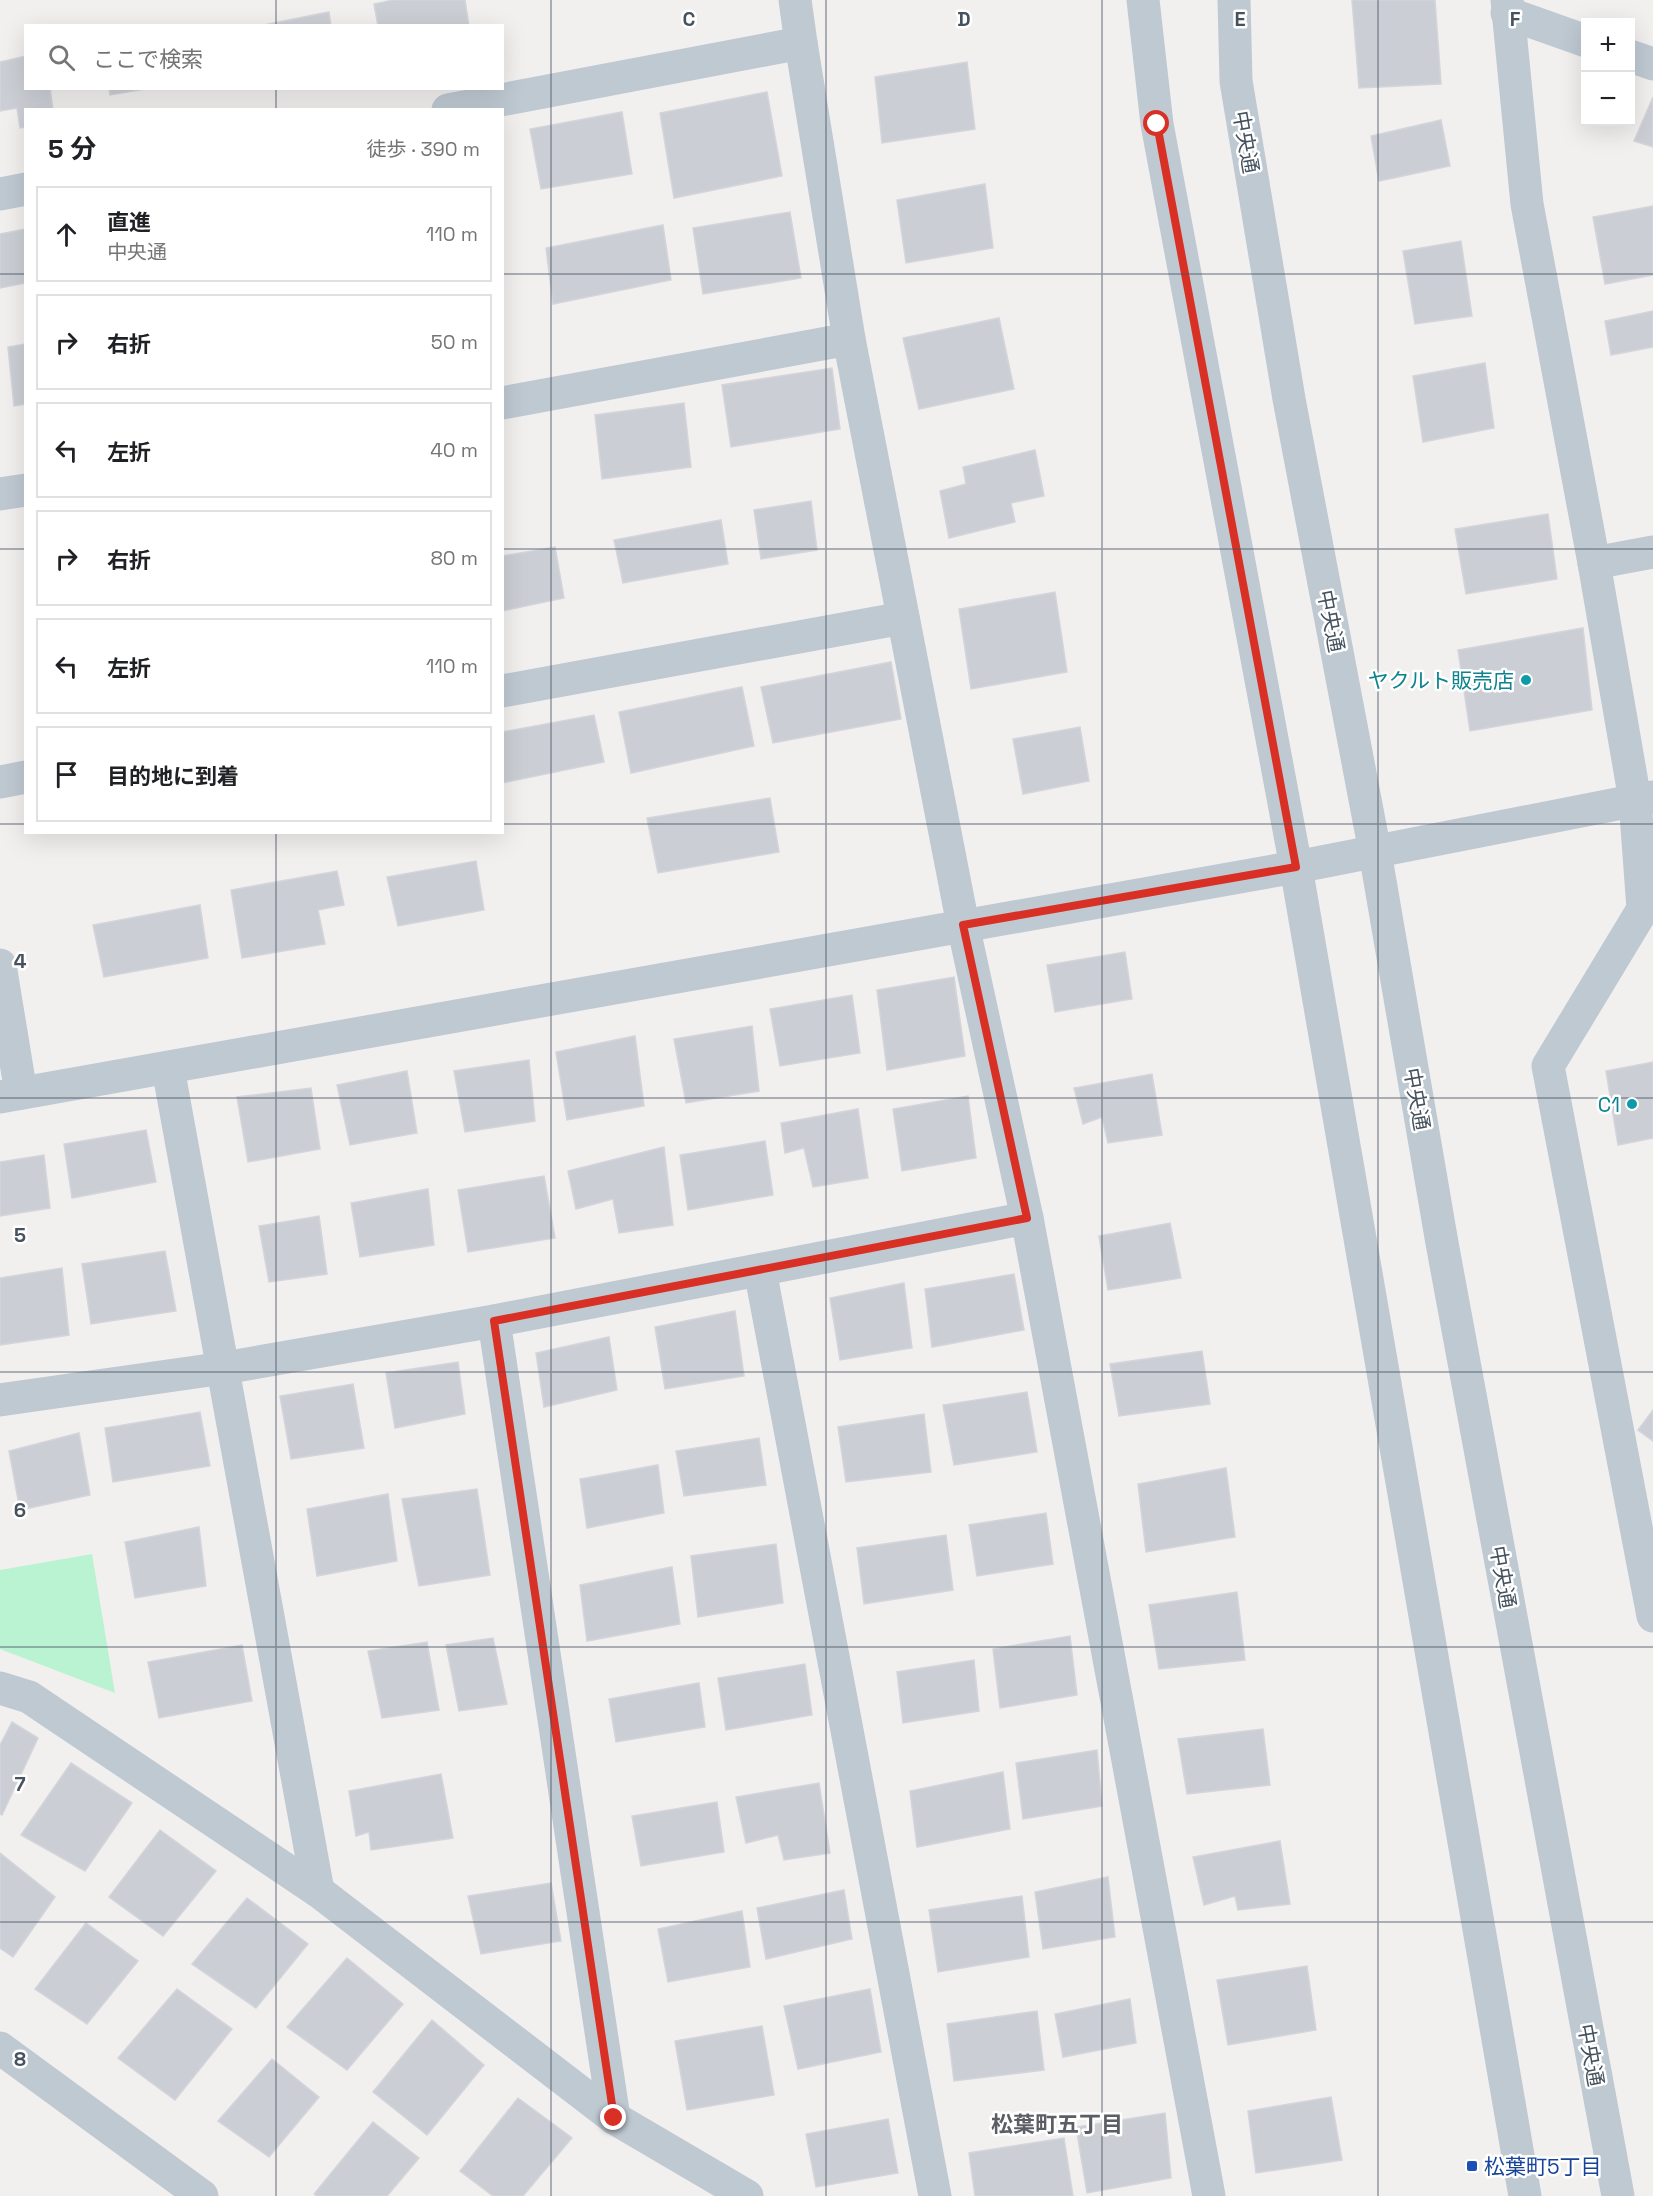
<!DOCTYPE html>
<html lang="ja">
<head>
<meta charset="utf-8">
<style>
	:root { --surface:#fff; --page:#f6f6f6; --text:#202124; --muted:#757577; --line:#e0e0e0 }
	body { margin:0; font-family:"Space Grotesk","Noto Sans JP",sans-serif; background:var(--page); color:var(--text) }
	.controls { position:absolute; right:18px; top:18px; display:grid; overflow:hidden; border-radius:0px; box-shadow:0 6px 24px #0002 }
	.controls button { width:54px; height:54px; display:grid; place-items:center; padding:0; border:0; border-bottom:2px solid var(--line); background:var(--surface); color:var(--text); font:30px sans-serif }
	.stop { position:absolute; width:18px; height:18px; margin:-14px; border:4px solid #d93025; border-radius:50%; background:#fff }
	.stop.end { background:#d93025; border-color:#fff; box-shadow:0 2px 6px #0008 }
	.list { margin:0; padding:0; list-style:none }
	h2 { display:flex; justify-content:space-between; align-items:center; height:78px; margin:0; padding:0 24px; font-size:26px }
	h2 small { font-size:20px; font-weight:400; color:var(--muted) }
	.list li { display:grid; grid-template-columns:39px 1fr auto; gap:18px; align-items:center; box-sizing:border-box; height:96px; margin:0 12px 12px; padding:0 12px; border:2px solid var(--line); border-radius:0px }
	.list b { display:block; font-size:22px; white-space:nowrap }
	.list p { margin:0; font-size:20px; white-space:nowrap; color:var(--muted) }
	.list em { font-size:20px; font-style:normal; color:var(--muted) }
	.icon { flex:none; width:33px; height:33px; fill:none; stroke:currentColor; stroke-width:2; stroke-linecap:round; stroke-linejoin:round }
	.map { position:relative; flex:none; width:1653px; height:2196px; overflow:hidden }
	.search { position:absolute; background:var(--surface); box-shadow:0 6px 24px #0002; left:24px; top:24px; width:480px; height:66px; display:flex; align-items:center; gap:15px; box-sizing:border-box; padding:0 21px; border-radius:0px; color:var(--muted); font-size:22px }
	.panel { position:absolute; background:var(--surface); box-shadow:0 6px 24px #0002; left:24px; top:108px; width:480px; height:726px; border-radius:0px }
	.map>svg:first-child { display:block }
</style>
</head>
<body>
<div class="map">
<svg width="1653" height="2196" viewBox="0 0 1653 2196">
	<rect width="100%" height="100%" fill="#f2efef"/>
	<path fill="#baf3d1" d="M 92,1554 L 115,1693 L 0,1649 L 0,1570 Z"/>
	<g fill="#cbced4" stroke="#d3d5db" stroke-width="1.5">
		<path d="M 393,0 L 465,0 L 469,26 L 378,26 L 374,4 Z"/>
		<path d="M 1352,0 L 1435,0 L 1441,84 L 1359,88 Z"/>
		<path d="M 329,12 L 331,26 L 259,26 Z"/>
		<path d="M 26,56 L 26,88 L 50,88 L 53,110 L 26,110 L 26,127 L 20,128 L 17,108 L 0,111 L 0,62 Z"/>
		<path d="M 967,62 L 975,129 L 882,143 L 875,77 Z"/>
		<path d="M 109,88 L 151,88 L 110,95 Z"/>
		<path d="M 767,92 L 782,176 L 674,198 L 660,113 Z"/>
		<path d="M 1653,97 L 1653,147 L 1634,141 Z"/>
		<path d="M 622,112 L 632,174 L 541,189 L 530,129 Z"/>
		<path d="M 1441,120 L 1450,166 L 1379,181 L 1371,136 Z"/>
		<path d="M 985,184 L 993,248 L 906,263 L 897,200 Z"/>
		<path d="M 1653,206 L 1653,275 L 1605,284 L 1593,217 Z"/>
		<path d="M 790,212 L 801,278 L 703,294 L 693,228 Z"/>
		<path d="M 663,225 L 671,280 L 553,304 L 546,248 Z"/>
		<path d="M 26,229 L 26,283 L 0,288 L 0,234 Z"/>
		<path d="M 1461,241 L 1472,316 L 1415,324 L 1403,251 Z"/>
		<path d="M 1653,311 L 1653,347 L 1611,355 L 1605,321 Z"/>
		<path d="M 999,318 L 1014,389 L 919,409 L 903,338 Z"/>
		<path d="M 26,344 L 26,404 L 14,406 L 8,347 Z"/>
		<path d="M 1485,363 L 1494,428 L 1423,442 L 1413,376 Z"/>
		<path d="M 832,368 L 840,429 L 731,447 L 722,385 Z"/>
		<path d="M 684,403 L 691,467 L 602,479 L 595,415 Z"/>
		<path d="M 1035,450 L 1044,496 L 1011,503 L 1015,522 L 949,538 L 940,491 L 966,484 L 963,467 Z"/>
		<path d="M 811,501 L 817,550 L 761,559 L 754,510 Z"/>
		<path d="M 1548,514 L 1557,579 L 1466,594 L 1455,529 Z"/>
		<path d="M 721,520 L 728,564 L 623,583 L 614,540 Z"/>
		<path d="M 555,547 L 564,598 L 502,611 L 502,556 Z"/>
		<path d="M 1055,592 L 1067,672 L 971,689 L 959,609 Z"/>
		<path d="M 1583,628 L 1592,710 L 1470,731 L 1458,650 Z"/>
		<path d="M 891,662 L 901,719 L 773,743 L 761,687 Z"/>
		<path d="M 742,687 L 754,746 L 631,773 L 619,712 Z"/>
		<path d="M 594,715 L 604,762 L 502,783 L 502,732 Z"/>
		<path d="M 1080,727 L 1089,781 L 1023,794 L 1013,739 Z"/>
		<path d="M 770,798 L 779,852 L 658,873 L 647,818 Z"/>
		<path d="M 476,861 L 484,910 L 398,926 L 387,877 Z"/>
		<path d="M 337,871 L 344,905 L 318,910 L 325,944 L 242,958 L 231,890 Z"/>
		<path d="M 200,905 L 208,958 L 104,977 L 93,925 Z"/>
		<path d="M 1125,952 L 1132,999 L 1055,1012 L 1047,965 Z"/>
		<path d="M 954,977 L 965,1056 L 887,1070 L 877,990 Z"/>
		<path d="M 852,995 L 860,1053 L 780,1066 L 770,1009 Z"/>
		<path d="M 752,1026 L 759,1091 L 686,1103 L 674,1039 Z"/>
		<path d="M 635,1036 L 644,1106 L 567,1120 L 556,1052 Z"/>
		<path d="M 529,1060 L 535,1121 L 465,1132 L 454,1071 Z"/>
		<path d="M 1653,1062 L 1653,1138 L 1618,1145 L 1606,1071 Z"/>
		<path d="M 407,1071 L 417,1133 L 350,1145 L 337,1085 Z"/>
		<path d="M 1152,1074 L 1162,1135 L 1108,1143 L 1102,1117 L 1083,1124 L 1074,1088 Z"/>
		<path d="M 311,1088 L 320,1149 L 248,1162 L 237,1097 Z"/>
		<path d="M 968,1096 L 976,1158 L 902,1171 L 893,1109 Z"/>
		<path d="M 858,1109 L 868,1178 L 813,1187 L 804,1148 L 785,1153 L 781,1123 Z"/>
		<path d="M 146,1130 L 156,1182 L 72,1198 L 64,1144 Z"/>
		<path d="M 765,1141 L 773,1195 L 688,1210 L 680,1155 Z"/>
		<path d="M 664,1147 L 673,1225 L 619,1233 L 613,1199 L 576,1209 L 568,1171 Z"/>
		<path d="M 44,1155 L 50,1208 L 0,1216 L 0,1162 Z"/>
		<path d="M 544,1176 L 555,1238 L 468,1252 L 458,1190 Z"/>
		<path d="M 428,1189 L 434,1245 L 360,1257 L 351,1203 Z"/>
		<path d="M 319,1216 L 327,1274 L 269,1282 L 259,1226 Z"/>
		<path d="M 1170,1223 L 1181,1278 L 1108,1290 L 1099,1236 Z"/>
		<path d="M 165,1251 L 176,1311 L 91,1324 L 82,1264 Z"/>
		<path d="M 62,1268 L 69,1335 L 0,1345 L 0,1278 Z"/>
		<path d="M 1014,1274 L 1024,1330 L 932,1347 L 925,1289 Z"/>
		<path d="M 904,1283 L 912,1348 L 840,1360 L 830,1298 Z"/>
		<path d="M 735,1311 L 744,1376 L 665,1389 L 655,1327 Z"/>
		<path d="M 609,1337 L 617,1390 L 544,1407 L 536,1353 Z"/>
		<path d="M 1202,1351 L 1210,1404 L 1119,1416 L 1110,1364 Z"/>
		<path d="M 458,1362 L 465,1414 L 395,1428 L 386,1373 Z"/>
		<path d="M 353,1384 L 364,1448 L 291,1459 L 280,1396 Z"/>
		<path d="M 1027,1392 L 1037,1452 L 954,1465 L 943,1405 Z"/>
		<path d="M 1653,1410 L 1653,1441 L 1638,1430 Z"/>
		<path d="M 200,1412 L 210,1466 L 113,1482 L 105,1428 Z"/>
		<path d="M 924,1414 L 931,1472 L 846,1482 L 838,1427 Z"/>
		<path d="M 79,1433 L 90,1495 L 20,1510 L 9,1451 Z"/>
		<path d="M 759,1438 L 766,1485 L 684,1496 L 676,1451 Z"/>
		<path d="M 658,1465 L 664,1513 L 587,1528 L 580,1479 Z"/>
		<path d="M 1226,1468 L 1235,1537 L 1146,1552 L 1138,1484 Z"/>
		<path d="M 477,1489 L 490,1575 L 419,1586 L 402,1499 Z"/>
		<path d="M 388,1494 L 397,1561 L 317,1576 L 307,1509 Z"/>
		<path d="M 1046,1513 L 1053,1564 L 977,1576 L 969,1525 Z"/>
		<path d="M 199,1527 L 206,1586 L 135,1598 L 125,1542 Z"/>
		<path d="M 946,1535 L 953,1590 L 864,1604 L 857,1548 Z"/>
		<path d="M 776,1544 L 783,1603 L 698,1617 L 691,1556 Z"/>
		<path d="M 672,1567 L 680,1624 L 587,1641 L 580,1585 Z"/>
		<path d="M 1237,1592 L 1245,1660 L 1159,1669 L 1149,1605 Z"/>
		<path d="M 1070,1636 L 1077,1695 L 1000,1708 L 993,1649 Z"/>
		<path d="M 493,1638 L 507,1704 L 459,1711 L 446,1645 Z"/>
		<path d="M 427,1642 L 439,1710 L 382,1718 L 368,1651 Z"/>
		<path d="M 242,1645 L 252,1701 L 159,1718 L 148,1662 Z"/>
		<path d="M 974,1660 L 979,1711 L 903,1723 L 897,1672 Z"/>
		<path d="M 805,1664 L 812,1715 L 726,1730 L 718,1678 Z"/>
		<path d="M 699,1683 L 705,1727 L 616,1742 L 609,1699 Z"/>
		<path d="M 12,1722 L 38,1738 L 2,1815 L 0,1814 L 0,1745 Z"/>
		<path d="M 1263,1729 L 1270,1785 L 1187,1794 L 1178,1739 Z"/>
		<path d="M 1097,1750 L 1102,1806 L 1023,1819 L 1016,1763 Z"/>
		<path d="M 71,1763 L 132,1803 L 85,1871 L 21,1835 Z"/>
		<path d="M 1003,1772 L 1010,1829 L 917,1847 L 910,1791 Z"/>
		<path d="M 441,1774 L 453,1838 L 371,1850 L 369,1832 L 356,1836 L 349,1791 Z"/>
		<path d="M 819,1783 L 830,1853 L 784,1860 L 778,1835 L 746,1843 L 736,1797 Z"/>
		<path d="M 717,1802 L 724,1852 L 641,1866 L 632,1816 Z"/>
		<path d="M 160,1830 L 216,1871 L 163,1936 L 109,1897 Z"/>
		<path d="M 1280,1841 L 1290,1904 L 1238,1910 L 1235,1896 L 1204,1905 L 1193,1857 Z"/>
		<path d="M 0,1853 L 55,1897 L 13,1957 L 0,1948 Z"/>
		<path d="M 1108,1877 L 1115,1937 L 1043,1949 L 1035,1892 Z"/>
		<path d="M 551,1883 L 561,1941 L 481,1954 L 468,1896 Z"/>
		<path d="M 844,1890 L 852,1939 L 766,1959 L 757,1908 Z"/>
		<path d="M 1022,1896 L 1029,1957 L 938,1972 L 929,1910 Z"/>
		<path d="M 247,1898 L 308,1944 L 256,2008 L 192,1964 Z"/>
		<path d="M 742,1911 L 750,1967 L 668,1982 L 658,1929 Z"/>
		<path d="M 86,1923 L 138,1961 L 87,2024 L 35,1989 Z"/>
		<path d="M 347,1958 L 403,2004 L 347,2070 L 287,2027 Z"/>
		<path d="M 1307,1966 L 1316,2030 L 1228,2045 L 1217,1980 Z"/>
		<path d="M 177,1989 L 232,2029 L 175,2100 L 118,2058 Z"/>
		<path d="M 870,1989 L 881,2052 L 798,2069 L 784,2006 Z"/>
		<path d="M 1130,1999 L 1136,2043 L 1063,2057 L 1055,2014 Z"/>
		<path d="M 1037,2011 L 1044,2070 L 954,2081 L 947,2024 Z"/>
		<path d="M 432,2020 L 484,2065 L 427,2135 L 373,2092 Z"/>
		<path d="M 762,2026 L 774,2095 L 687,2110 L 675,2041 Z"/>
		<path d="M 272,2059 L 319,2097 L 269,2157 L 218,2121 Z"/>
		<path d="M 1331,2097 L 1342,2160 L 1256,2173 L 1248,2111 Z"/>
		<path d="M 518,2098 L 572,2138 L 523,2196 L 493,2196 L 460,2171 Z"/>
		<path d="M 1165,2113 L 1171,2178 L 1087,2193 L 1076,2127 Z"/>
		<path d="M 888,2119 L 898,2173 L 816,2187 L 806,2134 Z"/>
		<path d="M 373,2122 L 419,2158 L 387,2196 L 317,2196 L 314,2194 Z"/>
		<path d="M 1064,2138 L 1073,2196 L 975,2196 L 969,2153 Z"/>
	</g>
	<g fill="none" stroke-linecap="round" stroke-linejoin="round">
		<g stroke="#bfc9d2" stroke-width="33">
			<path d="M 795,0 L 801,43 L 849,339 L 963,925 L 1027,1218 L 1209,2196"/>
			<path d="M 1507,0 L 1527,204 L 1594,563 L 1635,800 L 1643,909 L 1548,1066 L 1653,1616"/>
			<path d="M 1507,13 L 1586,41"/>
			<path d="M 1630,56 L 1653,64"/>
			<path d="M 448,110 L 801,43"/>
			<path d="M 0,194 L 26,189"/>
			<path d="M 502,403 L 849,339"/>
			<path d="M 0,494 L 26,490"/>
			<path d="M 1594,563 L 1653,552"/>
			<path d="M 502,691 L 903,618"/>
			<path d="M 0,782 L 26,777"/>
			<path d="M 0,965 L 21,1093"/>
			<path d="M 168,1068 L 318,1891"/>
			<path d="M 0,1097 L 1296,867 L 1653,797"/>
			<path d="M 760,1270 L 935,2196"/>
			<path d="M 494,1321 L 614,2118"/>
			<path d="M 0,1400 L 224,1368 L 494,1321 L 1027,1218"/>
			<path d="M 0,1688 L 29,1697 L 318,1891 L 614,2118 L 747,2196"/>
			<path d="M 0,2048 L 202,2196"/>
		</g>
		<g stroke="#bfc9d2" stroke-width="33">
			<path d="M 1143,0 L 1157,124 L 1296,867 L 1525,2196"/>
			<path d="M 1234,0 L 1236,81 L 1289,399 L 1375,852 L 1442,1243 L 1618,2196"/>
		</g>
	</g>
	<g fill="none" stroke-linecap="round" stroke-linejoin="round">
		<path stroke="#d93025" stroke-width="8" d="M 614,2118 L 494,1321 L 1027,1218 L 963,925 L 1296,867 L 1157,124"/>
	</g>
	<path fill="none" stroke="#46525e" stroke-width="1.5" stroke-opacity="0.55" d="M 276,0 L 276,26M 551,0 L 551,2196M 826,0 L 826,2196M 1102,0 L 1102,2196M 1378,0 L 1378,2196M 276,88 L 276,110M 0,274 L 26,274M 502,274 L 1653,274M 0,549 L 26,549M 502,549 L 1653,549M 0,824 L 26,824M 502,824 L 1653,824M 276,832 L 276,2196M 0,1098 L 1653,1098M 0,1372 L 1653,1372M 0,1647 L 1653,1647M 0,1922 L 1653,1922"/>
	<g fill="#0f9aa8" stroke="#fff" stroke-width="2">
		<circle cx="1526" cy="680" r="6"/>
		<circle cx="1632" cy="1104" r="6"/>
	</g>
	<rect fill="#1a4fb4" stroke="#fff" stroke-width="2" x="1466" y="2160" width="12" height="12" rx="3"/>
	<g text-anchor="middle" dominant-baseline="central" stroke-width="5" stroke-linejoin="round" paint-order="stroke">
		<g font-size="21" fill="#46525e" stroke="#fff">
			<text transform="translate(1246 142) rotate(80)">中央通</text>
			<text transform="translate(1331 621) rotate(79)">中央通</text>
			<text transform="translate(1417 1099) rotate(80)">中央通</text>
			<text transform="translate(1503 1577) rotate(80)">中央通</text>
			<text transform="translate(1591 2055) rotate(80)">中央通</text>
		</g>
		<g font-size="21" fill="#0d838f" stroke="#fff" text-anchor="end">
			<text x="1514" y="680">ヤクルト販売店</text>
			<text x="1620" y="1104">C1</text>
		</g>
		<g font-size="21" fill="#164399" stroke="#fff" text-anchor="start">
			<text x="1484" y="2166">松葉町5丁目</text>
		</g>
		<g font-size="22" font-weight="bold" fill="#5b5f65" stroke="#fff">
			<text x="1057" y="2124">松葉町五丁目</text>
		</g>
	</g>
	<g font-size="20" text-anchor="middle" font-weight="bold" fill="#46525e" stroke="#fff" stroke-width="5" stroke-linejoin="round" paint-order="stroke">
		<text x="689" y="26">C</text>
		<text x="964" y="26">D</text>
		<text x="1240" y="26">E</text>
		<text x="1515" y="26">F</text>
		<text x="20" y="968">4</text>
		<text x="20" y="1242">5</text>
		<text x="20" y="1517">6</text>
		<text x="20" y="1791">7</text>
		<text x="20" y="2066">8</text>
	</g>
</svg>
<div class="controls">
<button>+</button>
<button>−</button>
</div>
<div class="stop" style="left:1157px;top:124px"></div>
<div class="stop end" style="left:614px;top:2118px"></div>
<div class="search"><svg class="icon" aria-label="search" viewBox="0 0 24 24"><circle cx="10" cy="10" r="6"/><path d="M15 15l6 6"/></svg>ここで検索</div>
<section class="panel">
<h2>5 分<small>徒歩 · 390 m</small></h2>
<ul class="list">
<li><svg class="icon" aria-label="ahead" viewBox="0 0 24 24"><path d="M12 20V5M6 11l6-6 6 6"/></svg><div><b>直進</b><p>中央通</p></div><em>110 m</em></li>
<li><svg class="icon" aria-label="right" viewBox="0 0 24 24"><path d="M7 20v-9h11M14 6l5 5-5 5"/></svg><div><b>右折</b></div><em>50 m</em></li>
<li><svg class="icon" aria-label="left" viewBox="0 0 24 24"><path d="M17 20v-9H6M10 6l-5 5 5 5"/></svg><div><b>左折</b></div><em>40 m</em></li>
<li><svg class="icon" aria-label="right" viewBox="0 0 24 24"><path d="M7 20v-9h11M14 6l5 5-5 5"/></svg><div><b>右折</b></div><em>80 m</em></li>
<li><svg class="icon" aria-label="left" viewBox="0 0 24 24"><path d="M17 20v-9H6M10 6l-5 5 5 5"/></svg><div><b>左折</b></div><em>110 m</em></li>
<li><svg class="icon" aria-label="arrive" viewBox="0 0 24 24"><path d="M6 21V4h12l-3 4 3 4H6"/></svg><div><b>目的地に到着</b></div></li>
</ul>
</section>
</div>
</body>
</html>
